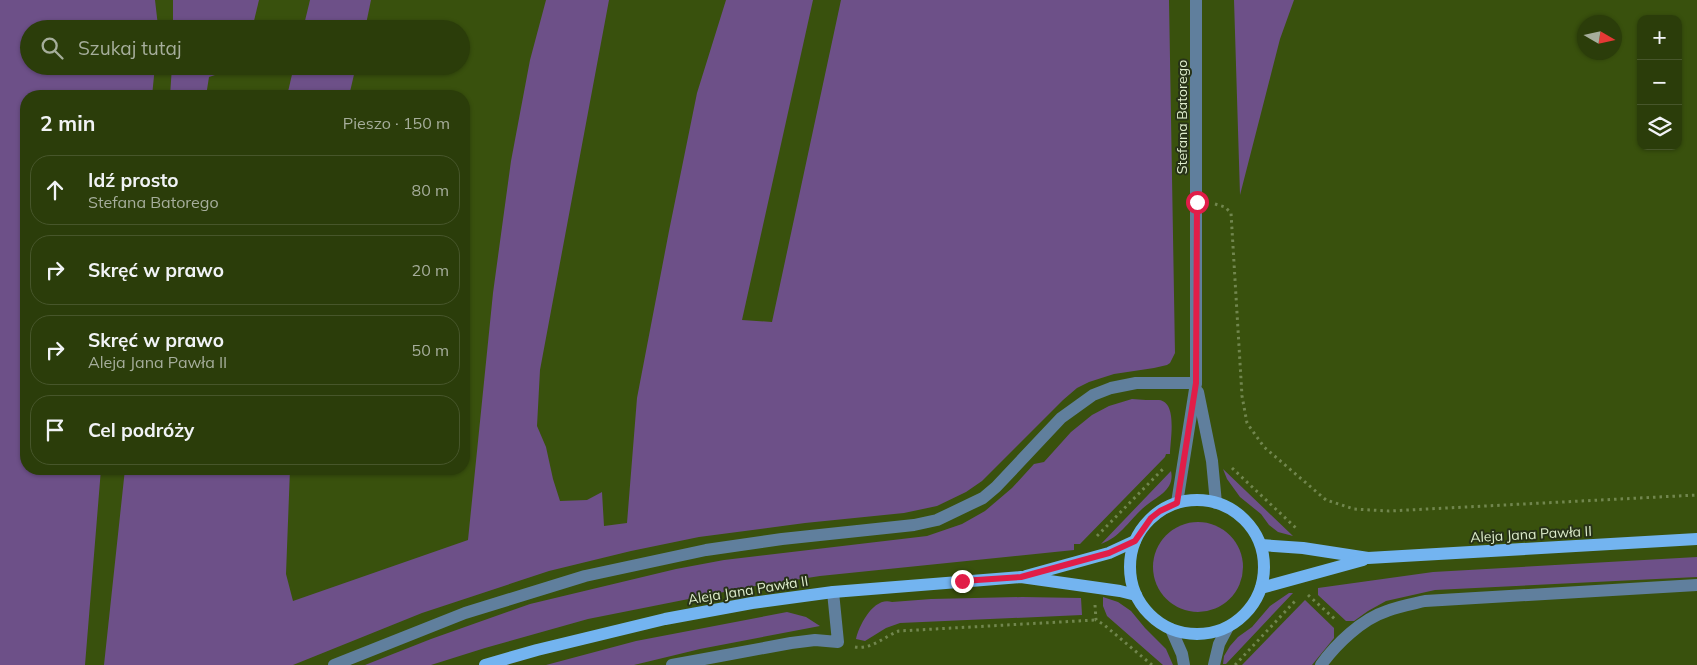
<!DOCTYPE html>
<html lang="pl">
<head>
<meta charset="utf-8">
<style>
	:root { --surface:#2b3d0a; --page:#374818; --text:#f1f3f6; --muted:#a6ae9c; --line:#47562b }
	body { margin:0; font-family:Mulish,sans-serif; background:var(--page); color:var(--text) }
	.controls { position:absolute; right:15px; top:15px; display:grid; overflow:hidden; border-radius:10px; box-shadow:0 1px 4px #0004 }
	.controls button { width:45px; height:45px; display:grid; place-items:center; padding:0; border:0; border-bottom:1px solid var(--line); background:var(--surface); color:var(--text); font:25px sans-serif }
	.compass { position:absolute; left:1577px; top:15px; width:45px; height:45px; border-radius:50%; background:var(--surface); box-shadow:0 1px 4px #0004; rotate:99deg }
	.stop { position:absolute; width:15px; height:15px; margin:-11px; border:4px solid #e11d48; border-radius:50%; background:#fff }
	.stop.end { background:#e11d48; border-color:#fff; box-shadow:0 1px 5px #0008 }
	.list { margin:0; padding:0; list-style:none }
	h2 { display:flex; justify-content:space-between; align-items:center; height:65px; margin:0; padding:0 20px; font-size:21px }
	h2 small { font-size:16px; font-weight:400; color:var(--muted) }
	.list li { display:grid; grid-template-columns:32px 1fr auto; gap:15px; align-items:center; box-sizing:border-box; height:70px; margin:0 10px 10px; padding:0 10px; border:1px solid var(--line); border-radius:20px }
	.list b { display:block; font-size:19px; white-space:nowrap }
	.list p { margin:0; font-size:16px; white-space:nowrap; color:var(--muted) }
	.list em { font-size:16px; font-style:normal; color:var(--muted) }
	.icon { flex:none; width:28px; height:28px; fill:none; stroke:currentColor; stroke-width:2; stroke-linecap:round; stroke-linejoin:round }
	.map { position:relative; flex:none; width:1697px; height:665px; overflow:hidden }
	.search { position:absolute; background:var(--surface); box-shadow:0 1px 4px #0004; left:20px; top:20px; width:450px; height:55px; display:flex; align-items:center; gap:12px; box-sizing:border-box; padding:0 18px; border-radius:28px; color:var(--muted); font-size:19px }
	.panel { position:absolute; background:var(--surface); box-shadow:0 1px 4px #0004; left:20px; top:90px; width:450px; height:385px; border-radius:20px }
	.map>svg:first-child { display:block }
</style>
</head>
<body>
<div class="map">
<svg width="1697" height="665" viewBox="0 0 1697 665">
	<rect width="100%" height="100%" fill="#39510d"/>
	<g fill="#6d5088">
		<path d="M 0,0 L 155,0 L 158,26 L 158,29 L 29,29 L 29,66 L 155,66 L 152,96 L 26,96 L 26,469 L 101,469 L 85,665 L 0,665 Z"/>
		<path d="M 173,0 L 259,0 L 252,29 L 173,29 Z"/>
		<path d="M 310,0 L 371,0 L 365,29 L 303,29 Z"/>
		<path d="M 546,0 L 609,0 L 540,370 L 537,426 L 546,447 L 553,479 L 560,501 L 587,500 L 602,492 L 604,526 L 627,523 L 637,398 L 669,231 L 697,93 L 726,0 L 813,0 L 742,320 L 772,322 L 841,0 L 1169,0 L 1175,353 L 1170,363 L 1167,365 L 1154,368 L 1114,374 L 1089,382 L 1077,388 L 1063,400 L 982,481 L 966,492 L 937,506 L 904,513 L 805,523 L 699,537 L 631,551 L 549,571 L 422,613 L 293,665 L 104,665 L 125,469 L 290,469 L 286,574 L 293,601 L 468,540 L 493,293 L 511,161 L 530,60 Z"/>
		<path d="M 1234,0 L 1294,0 L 1280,39 L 1240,195 Z"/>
		<path d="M 172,66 L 242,66 L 209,77 L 206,96 L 170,96 Z"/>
		<path d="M 294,66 L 356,66 L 349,96 L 287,96 Z"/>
		<path d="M 1132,399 C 1141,400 1151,400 1159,400 C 1178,402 1170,441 1170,454 L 1166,454 L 1165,457 L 1080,544 L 1074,544 L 1074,550 L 820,576 L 749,587 L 588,619 L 485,648 L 431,665 L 365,665 L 431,639 L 530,604 L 676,569 L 724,560 L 927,536 L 962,524 L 985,511 L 1012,488 L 1034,464 L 1044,462 L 1071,432 L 1092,415 L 1109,406 Z"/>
		<path d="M 1223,469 L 1293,536 L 1278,532 L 1269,525 L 1261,514 L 1240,497 L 1227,479 Z"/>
		<path d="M 1171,471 C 1172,475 1172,481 1169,486 C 1163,496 1150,501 1142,509 C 1128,522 1120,537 1101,544 Z"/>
		<circle cx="1198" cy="567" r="45"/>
		<path d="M 1697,557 L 1697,577 L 1435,590 L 1386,601 L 1368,611 L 1354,621 L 1346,621 L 1318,595 L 1318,588 L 1433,572 Z"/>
		<path d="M 1289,593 L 1293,593 L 1226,664 L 1223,664 L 1224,656 L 1230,646 L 1238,637 L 1252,627 L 1270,606 Z"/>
		<path d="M 1022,597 L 1081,598 L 1082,615 L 900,623 L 886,628 L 865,641 L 856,639 C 859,625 874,596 892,602 L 931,599 Z"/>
		<path d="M 1103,597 L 1118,602 L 1131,611 L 1145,628 L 1166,649 L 1173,665 L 1163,665 L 1107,616 L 1103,606 Z"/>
		<path d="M 1305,600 L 1334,628 L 1334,638 L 1312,665 L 1242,665 Z"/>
		<path d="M 787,612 L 806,617 L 820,626 L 700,649 L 634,665 L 546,665 L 636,641 Z"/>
	</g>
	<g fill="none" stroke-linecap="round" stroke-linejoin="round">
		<g stroke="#71864e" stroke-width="3" stroke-dasharray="2.5 4" stroke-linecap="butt">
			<path d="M 1215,204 L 1225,207 L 1231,213 L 1242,396 L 1247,423 L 1264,447 L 1326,500 L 1354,509 L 1389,511 L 1697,495"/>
			<path d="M 1232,468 L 1296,528"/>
			<path d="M 1097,536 L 1163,469"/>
			<path d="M 1308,595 L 1337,621"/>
			<path d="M 1095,605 L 1096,620 L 1103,624 L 1152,665"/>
			<path d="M 855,647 C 871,650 885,636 899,631 L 1096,620"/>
			<path d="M 1235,665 L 1297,599"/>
		</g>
		<g stroke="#607f9d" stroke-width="12">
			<path d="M 1198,392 L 1212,461 L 1216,503"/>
			<path d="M 1177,503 L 1196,383 L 1196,0"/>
			<path d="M 1171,629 L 1182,654 L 1184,665"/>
			<path d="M 334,665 L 465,613 L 585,576 L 706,550 L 782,539 L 914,525 L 937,520 L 983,498 L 996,487 L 1061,418 L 1093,395 L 1111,388 L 1136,383 L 1196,383"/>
			<path d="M 672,665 L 791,643 L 815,640 L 838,642 L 833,592"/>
			<path d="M 1214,665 L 1219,644 L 1228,627"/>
			<path d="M 1321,665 C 1336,644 1362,619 1387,611 C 1399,606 1412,604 1425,601 L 1697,585"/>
		</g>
		<g stroke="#73b4f0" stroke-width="12">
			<circle cx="1197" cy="567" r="67"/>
			<path d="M 1261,545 L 1303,548 L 1368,558 L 1697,539"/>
			<path d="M 1026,576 L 1109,553 L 1135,541"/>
			<path d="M 1261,588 L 1363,560"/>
			<path d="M 485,665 L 537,650 L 665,619 L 752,603 L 833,592 L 1021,577 L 1120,591 L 1136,595"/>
		</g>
	</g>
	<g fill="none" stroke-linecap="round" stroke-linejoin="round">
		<path stroke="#e11d48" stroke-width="6" d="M 962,581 L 1021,577 L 1109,553 L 1135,541 L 1151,518 L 1160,511 L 1177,503 L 1196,383 L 1197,202"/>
	</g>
	<g text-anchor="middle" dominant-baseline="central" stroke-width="4" stroke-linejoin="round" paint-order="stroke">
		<g font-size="14" fill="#deedcc" stroke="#273217">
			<text transform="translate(1182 117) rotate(-90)">Stefana Batorego</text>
			<text transform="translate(1531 534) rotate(-3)">Aleja Jana Pawła II</text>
			<text transform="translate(748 590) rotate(-9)">Aleja Jana Pawła II</text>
		</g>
	</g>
</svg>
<div class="controls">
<button>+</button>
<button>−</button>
<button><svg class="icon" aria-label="layers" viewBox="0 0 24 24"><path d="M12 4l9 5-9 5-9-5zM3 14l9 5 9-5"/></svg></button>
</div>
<svg class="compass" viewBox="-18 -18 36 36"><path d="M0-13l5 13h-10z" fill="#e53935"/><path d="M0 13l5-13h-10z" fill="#a6ae9c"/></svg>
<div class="stop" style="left:1197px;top:202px"></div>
<div class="stop end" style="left:962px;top:581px"></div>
<div class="search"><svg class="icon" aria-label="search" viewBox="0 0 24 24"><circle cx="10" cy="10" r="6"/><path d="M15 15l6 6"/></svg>Szukaj tutaj</div>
<section class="panel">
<h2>2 min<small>Pieszo · 150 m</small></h2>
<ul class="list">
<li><svg class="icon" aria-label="ahead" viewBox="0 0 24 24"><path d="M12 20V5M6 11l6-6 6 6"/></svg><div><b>Idź prosto</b><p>Stefana Batorego</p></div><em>80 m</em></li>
<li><svg class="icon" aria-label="right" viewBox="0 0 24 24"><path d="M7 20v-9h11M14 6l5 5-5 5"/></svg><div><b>Skręć w prawo</b></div><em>20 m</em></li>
<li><svg class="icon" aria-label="right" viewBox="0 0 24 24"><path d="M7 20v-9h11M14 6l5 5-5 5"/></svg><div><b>Skręć w prawo</b><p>Aleja Jana Pawła II</p></div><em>50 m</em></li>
<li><svg class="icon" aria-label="arrive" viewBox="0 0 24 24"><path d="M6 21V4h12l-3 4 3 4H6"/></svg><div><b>Cel podróży</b></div></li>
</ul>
</section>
</div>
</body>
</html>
